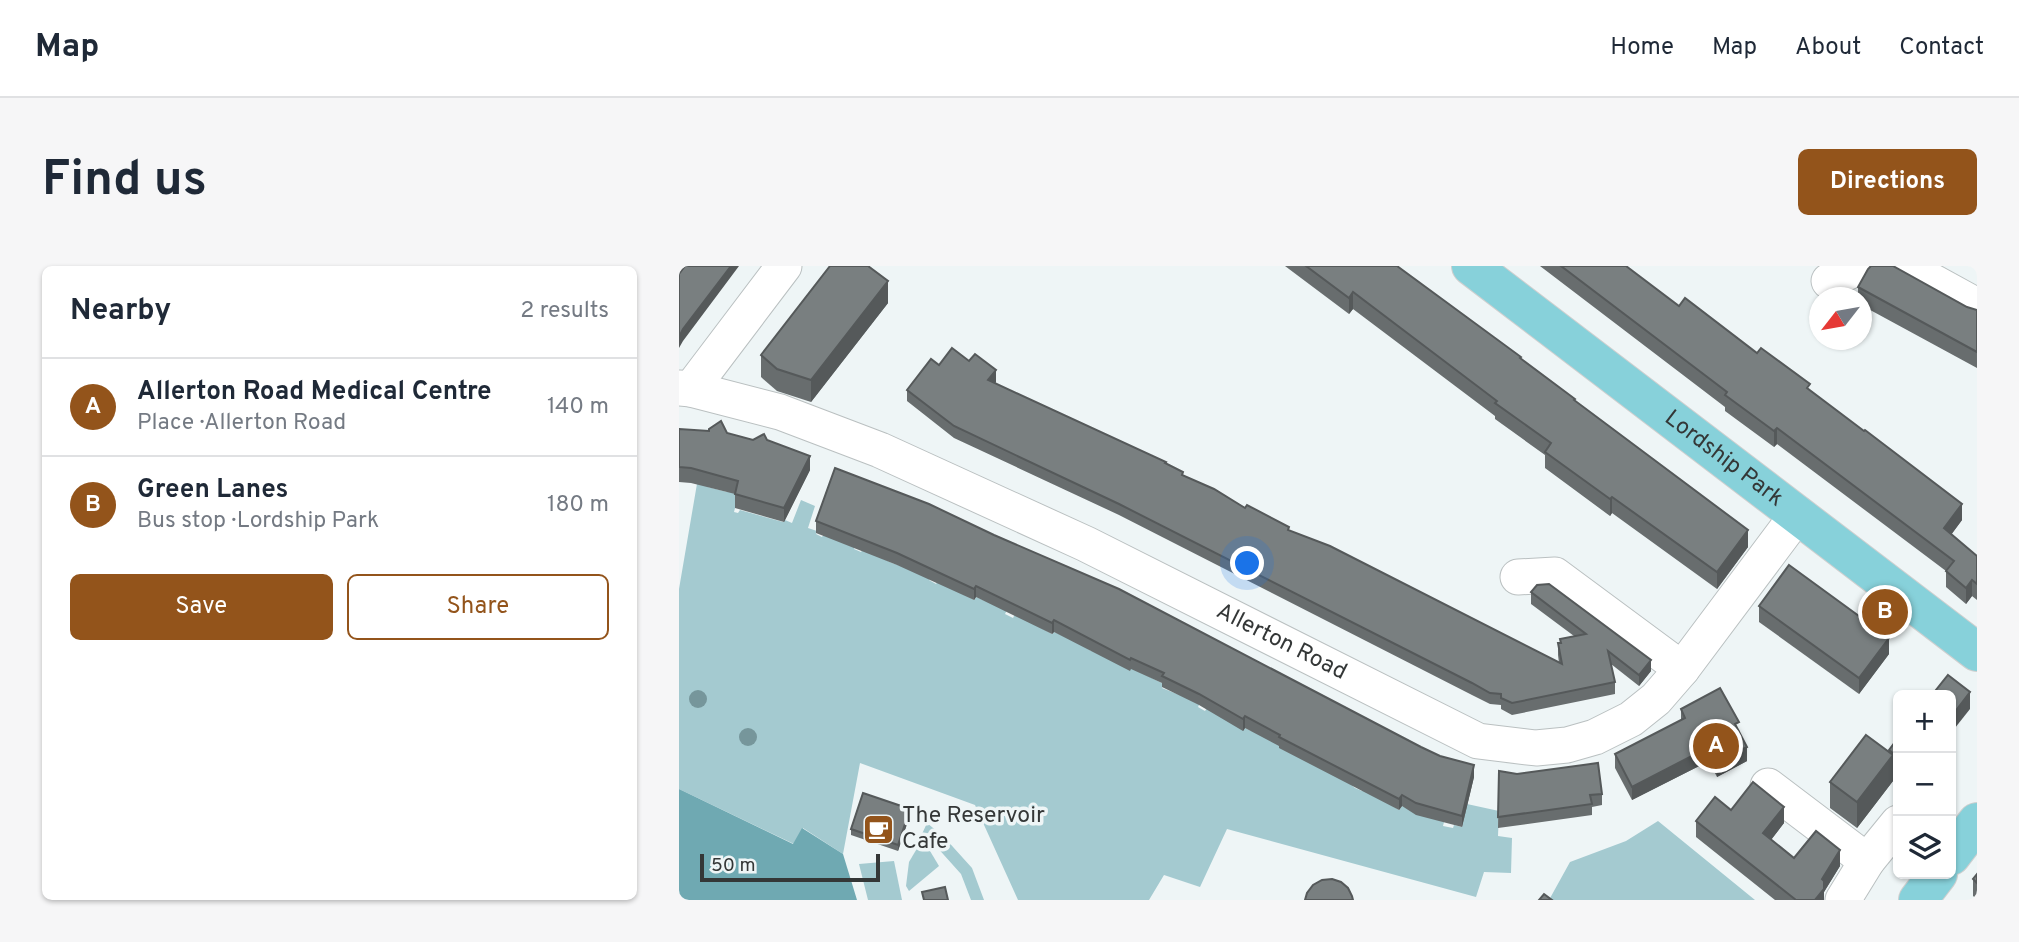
<!DOCTYPE html>
<html lang="en">
<head>
<meta charset="utf-8">
<style>
	:root { --surface:#fff; --page:#f6f6f7; --text:#1f2937; --muted:#747a83; --line:#e0e1e3; --accent:#93541b }
	body { margin:0; font-family:Overpass,sans-serif; background:var(--page); color:var(--text) }
	.controls { position:absolute; right:21px; bottom:21px; display:grid; overflow:hidden; border-radius:10px; box-shadow:0 2px 5px #0004 }
	.controls button { width:63px; height:63px; display:grid; place-items:center; padding:0; border:0; border-bottom:2px solid var(--line); background:var(--surface); color:var(--text); font:35px sans-serif }
	.compass { position:absolute; left:1130px; top:21px; width:63px; height:63px; border-radius:50%; background:var(--surface); box-shadow:0 2px 5px #0004; rotate:239deg }
	.scale { position:absolute; left:21px; bottom:18px; width:180px; box-sizing:border-box; padding-left:7px; border:4px solid #343737; border-top:0; font-size:19px; line-height:24px; white-space:nowrap; color:#343737; -webkit-text-stroke:5px #eef5f6; paint-order:stroke }
	.you { position:absolute; left:569px; top:298px; width:24px; height:24px; margin:-18px; border:5px solid #fff; border-radius:50%; background:#1a73e8; box-shadow:0 0 0 10px #1a73e833 }
	.badge { display:grid; place-items:center; width:46px; height:46px; border-radius:50%; background:var(--accent); color:#fff; font-size:23px; font-weight:700 }
	.pin { position:absolute; translate:-50% -50%; border:4px solid #fff; box-shadow:0 2px 7px #0006 }
	.list { margin:0; padding:0; list-style:none }
	h2 { display:flex; justify-content:space-between; align-items:center; height:91px; margin:0; padding:0 28px; font-size:30px }
	h2 small { font-size:23px; font-weight:400; color:var(--muted) }
	.list li { display:grid; grid-template-columns:46px 1fr auto; gap:21px; align-items:center; box-sizing:border-box; height:98px; padding:0 28px; border-top:2px solid var(--line) }
	.list b { display:block; font-size:26px; white-space:nowrap }
	.list p { margin:0; font-size:23px; white-space:nowrap; color:var(--muted) }
	.list em { font-size:23px; font-style:normal; color:var(--muted) }
	.actions { display:flex; gap:14px; padding:21px 28px }
	.actions a { flex:1; padding:16px 0; border:2px solid var(--accent); border-radius:10px; text-align:center; font-size:24px; color:var(--accent) }
	.actions .main { background:var(--accent); color:#fff }
	.icon { flex:none; width:38px; height:38px; fill:none; stroke:currentColor; stroke-width:2; stroke-linecap:round; stroke-linejoin:round }
	.map { position:relative; flex:none; width:1298px; height:634px; overflow:hidden; border-radius:10px }
	header { display:flex; align-items:center; gap:42px; box-sizing:border-box; height:98px; padding:0 35px; background:var(--surface); border-bottom:2px solid var(--line) }
	header strong { font-size:33px }
	nav { display:flex; gap:38px; margin-inline-start:auto; font-size:24px }
	.intro { display:flex; align-items:center; justify-content:space-between; box-sizing:border-box; height:168px; padding:0 42px }
	h1 { margin:0; font-size:49px }
	.button { padding:18px 32px; border-radius:10px; background:var(--accent); color:#fff; font-size:24px; font-weight:700 }
	main { display:flex; gap:42px; padding:0 42px }
	aside { flex:1; background:var(--surface); border-radius:10px; box-shadow:0 2px 5px #0004 }
	.map>svg:first-child { display:block }
</style>
</head>
<body>
<header>
<strong>Map</strong>
<nav><a>Home</a><a>Map</a><a>About</a><a>Contact</a></nav>
</header>
<div class="intro"><h1>Find us</h1><a class="button">Directions</a></div>
<main>
<aside>
<h2>Nearby<small>2 results</small></h2>
<ul class="list">
<li><span class="badge">A</span><div><b>Allerton Road Medical Centre</b><p>Place · Allerton Road</p></div><em>140 m</em></li>
<li><span class="badge">B</span><div><b>Green Lanes</b><p>Bus stop · Lordship Park</p></div><em>180 m</em></li>
</ul>
<div class="actions"><a class="main">Save</a><a>Share</a></div>
</aside>
<div class="map">
<svg width="1298" height="634" viewBox="0 0 1298 634">
	<rect width="100%" height="100%" fill="#eef5f6"/>
	<g fill="#a4cad0">
		<path d="M 20,206 L 29,221 L 48,226 L 62,218 L 55,246 L 59,247 L 61,244 L 104,256 L 106,254 L 113,257 L 122,234 L 136,240 L 129,262 L 138,265 L 137,268 L 143,271 L 145,268 L 176,280 L 175,283 L 182,286 L 184,283 L 213,297 L 251,310 L 250,314 L 257,318 L 259,315 L 295,334 L 297,331 L 328,344 L 326,348 L 334,352 L 336,348 L 373,368 L 375,366 L 398,375 L 412,385 L 414,383 L 485,418 L 483,422 L 521,437 L 519,441 L 526,445 L 528,442 L 564,464 L 566,462 L 572,465 L 582,444 L 676,522 L 683,525 L 685,522 L 720,544 L 723,540 L 765,556 L 764,560 L 774,562 L 775,559 L 783,561 L 788,538 L 820,545 L 819,570 L 833,572 L 832,607 L 805,606 L 797,631 L 548,563 L 521,621 L 485,609 L 470,634 L 339,634 L 296,539 L 181,497 L 164,588 L 124,562 L 115,578 L 0,523 L 0,323 Z"/>
		<path d="M 979,555 L 1076,634 L 870,634 L 891,596 L 947,575 Z"/>
		<path d="M 248,557 L 265,571 L 293,602 L 305,634 L 292,634 L 282,608 L 256,579 L 243,568 Z"/>
		<path d="M 240,579 L 251,585 L 260,600 L 230,625 L 227,620 L 230,596 Z"/>
		<path d="M 215,595 L 223,634 L 189,634 L 180,598 Z"/>
	</g>
	<path fill="#6fa9b2" d="M 0,523 L 114,578 L 123,562 L 164,588 L 178,634 L 0,634 Z"/>
	<g fill="none" stroke-linecap="round" stroke-linejoin="round">
		<defs>
			<g id="minor">
				<path d="M 1225,0 L 1298,40"/>
				<path d="M 1150,15 L 1182,0"/>
				<path id="s1" d="M 0,122 L 12,123 L 101,146 L 201,184 L 407,278 L 799,475 L 857,482 L 888,479 L 916,471 L 952,453 L 977,433 L 1003,403 L 1119,248"/>
				<path d="M 12,123 L 105,0"/>
				<path d="M 839,311 L 876,309 L 1003,403"/>
				<path d="M 1089,520 L 1188,595"/>
				<path d="M 1164,634 L 1188,595 L 1219,557"/>
			</g>
			<g id="major">
				<path id="s2" d="M 792,0 L 1298,386"/>
				<path d="M 1272,590 L 1298,556"/>
				<path d="M 1239,634 L 1259,608"/>
			</g>
		</defs>
		<use href="#minor" stroke="#bac0c1" stroke-width="37"/>
		<use href="#major" stroke="#cecfcf" stroke-width="40"/>
		<use href="#minor" stroke="#fff" stroke-width="35"/>
		<use href="#major" stroke="#87d1da" stroke-width="38"/>
	</g>
	<g fill="#76969b">
		<circle cx="19" cy="433" r="9"/>
		<circle cx="69" cy="471" r="9"/>
	</g>
	<g fill="#686d6e">
		<path d="M 606,0 L 718,0 L 896,135 L 1069,281 L 1038,323 L 933,247 L 931,250 L 866,202 L 866,189 L 816,153 L 816,150 L 674,43 L 670,48 Z"/>
		<path d="M 861,0 L 947,0 L 1000,40 L 1078,87 L 1131,124 L 1283,254 L 1272,269 L 1298,290 L 1298,334 L 1293,330 L 1287,338 L 1267,321 L 1267,305 L 1098,178 L 1095,181 L 1046,145 L 1046,141 Z"/>
		<path d="M 192,3 L 209,37 L 132,136 L 98,125 L 82,111 L 82,89 Z"/>
		<path d="M 1179,21 L 1298,44 L 1298,102 L 1182,39 L 1182,32 L 1179,32 Z"/>
		<path d="M 260,99 L 317,116 L 316,117 L 487,198 L 504,209 L 610,264 L 880,397 L 879,389 L 879,377 L 881,377 L 881,373 L 895,370 L 852,338 L 852,326 L 972,405 L 960,420 L 932,398 L 936,416 L 936,428 L 833,449 L 822,443 L 822,439 L 811,438 L 793,429 L 440,249 L 275,172 L 228,135 L 228,124 Z"/>
		<path d="M 0,163 L 48,167 L 74,174 L 88,174 L 131,204 L 105,256 L 56,242 L 56,228 L 12,217 L 0,216 Z"/>
		<path d="M 137,255 L 795,511 L 783,561 L 737,549 L 723,540 L 720,544 L 600,482 L 600,480 L 566,462 L 564,465 L 520,439 L 483,421 L 483,417 L 452,403 L 451,405 L 375,366 L 373,368 L 297,331 L 295,334 L 218,299 L 137,267 Z"/>
		<path d="M 1080,340 L 1210,388 L 1180,428 L 1080,356 Z"/>
		<path d="M 1002,443 L 1060,464 L 1068,495 L 1038,511 L 1030,495 L 953,534 L 936,502 L 936,488 L 1002,454 Z"/>
		<path d="M 1219,472 L 1219,508 L 1214,503 L 1214,515 L 1178,562 L 1151,542 L 1151,516 L 1210,486 L 1210,484 Z"/>
		<path d="M 820,505 L 923,528 L 923,539 L 913,541 L 913,549 L 819,562 Z"/>
		<path d="M 1052,544 L 1105,557 L 1092,574 L 1115,592 L 1161,600 L 1145,626 L 1145,634 L 1096,634 L 1017,571 L 1017,555 Z"/>
		<path d="M 231,549 L 219,585 L 172,569 L 172,563 Z"/>
		<path d="M 1298,608 L 1298,633 L 1294,630 L 1294,613 Z"/>
	</g>
	<g fill="#55595a">
		<path d="M 52,0 L 60,0 L 4,75 L 0,82 L 0,71 L 4,63 Z"/>
		<path d="M 209,15 L 209,37 L 132,136 L 132,114 Z"/>
		<path d="M 674,26 L 674,43 L 670,48 L 670,32 Z"/>
		<path d="M 317,104 L 317,116 L 309,126 L 309,114 Z"/>
		<path d="M 1098,162 L 1098,178 L 1095,181 L 1095,165 Z"/>
		<path d="M 131,190 L 131,204 L 105,256 L 105,242 Z"/>
		<path d="M 933,231 L 933,247 L 931,250 L 931,233 Z"/>
		<path d="M 1283,238 L 1283,254 L 1265,278 L 1265,262 Z"/>
		<path d="M 1069,264 L 1069,281 L 1038,323 L 1038,306 Z"/>
		<path d="M 1293,314 L 1293,330 L 1287,338 L 1287,322 Z"/>
		<path d="M 297,320 L 297,331 L 295,334 L 295,323 Z"/>
		<path d="M 375,354 L 375,366 L 373,368 L 373,357 Z"/>
		<path d="M 1210,372 L 1210,388 L 1180,428 L 1180,412 Z"/>
		<path d="M 972,394 L 972,405 L 960,420 L 960,409 Z"/>
		<path d="M 1291,426 L 1291,443 L 1272,467 L 1272,451 Z"/>
		<path d="M 566,450 L 566,462 L 564,465 L 564,453 Z"/>
		<path d="M 1030,481 L 1030,495 L 953,534 L 953,521 Z"/>
		<path d="M 1068,481 L 1068,495 L 1038,511 L 1038,497 Z"/>
		<path d="M 1214,489 L 1214,515 L 1178,562 L 1178,536 Z"/>
		<path d="M 795,499 L 795,511 L 783,561 L 783,550 Z"/>
		<path d="M 723,529 L 723,540 L 720,544 L 720,533 Z"/>
		<path d="M 1105,541 L 1105,557 L 1084,584 L 1084,567 Z"/>
		<path d="M 231,543 L 231,549 L 219,585 L 219,579 Z"/>
		<path d="M 1161,584 L 1161,600 L 1145,626 L 1145,634 L 1136,634 L 1143,613 Z"/>
	</g>
	<g fill="#797f80" stroke="#55595a" stroke-width="2">
		<path d="M 6,0 L 52,0 L 4,63 L 0,71 L 0,8 Z"/>
		<path d="M 151,0 L 189,0 L 209,15 L 132,114 L 98,103 L 82,89 Z"/>
		<path d="M 627,0 L 718,0 L 842,91 L 841,92 L 896,133 L 895,134 L 1069,264 L 1038,306 L 933,231 L 931,233 L 866,186 L 872,177 L 816,137 L 818,135 L 674,26 L 670,32 Z"/>
		<path d="M 882,0 L 947,0 L 1000,40 L 1006,32 L 1078,87 L 1082,82 L 1131,118 L 1128,122 L 1185,165 L 1186,164 L 1283,238 L 1265,262 L 1298,290 L 1298,318 L 1293,314 L 1287,322 L 1267,305 L 1275,295 L 1098,162 L 1095,165 L 1046,129 L 1048,126 Z"/>
		<path d="M 1192,0 L 1214,0 L 1288,41 L 1298,44 L 1298,86 L 1179,21 L 1189,3 Z"/>
		<path d="M 273,82 L 290,95 L 296,88 L 317,104 L 309,114 L 487,196 L 486,197 L 504,206 L 503,209 L 535,223 L 566,242 L 568,239 L 610,261 L 609,264 L 651,280 L 883,398 L 879,377 L 882,377 L 881,373 L 907,368 L 852,326 L 858,319 L 870,318 L 972,394 L 960,409 L 929,385 L 936,416 L 833,437 L 822,432 L 822,428 L 811,427 L 793,417 L 440,238 L 275,160 L 228,124 L 252,93 L 260,99 Z"/>
		<path d="M 42,155 L 48,167 L 74,174 L 85,168 L 88,174 L 131,190 L 105,242 L 56,228 L 59,215 L 12,202 L 0,201 L 0,163 L 30,165 L 30,163 Z"/>
		<path d="M 156,202 L 250,238 L 315,269 L 440,323 L 742,481 L 761,490 L 795,499 L 783,550 L 737,537 L 723,529 L 720,533 L 600,471 L 601,469 L 566,450 L 564,453 L 520,428 L 483,410 L 485,407 L 452,392 L 451,394 L 375,354 L 373,357 L 297,320 L 295,323 L 218,287 L 137,255 Z"/>
		<path d="M 1110,299 L 1210,372 L 1180,412 L 1080,340 Z"/>
		<path d="M 1269,409 L 1291,426 L 1272,451 L 1272,429 L 1253,429 Z"/>
		<path d="M 1041,422 L 1060,456 L 1056,458 L 1068,481 L 1038,497 L 1030,481 L 953,521 L 936,488 L 1006,452 L 1002,443 Z"/>
		<path d="M 1187,469 L 1214,489 L 1178,536 L 1151,516 Z"/>
		<path d="M 1219,472 L 1219,491 L 1210,484 Z"/>
		<path d="M 919,497 L 923,528 L 911,529 L 913,538 L 819,551 L 820,505 L 838,508 Z"/>
		<path d="M 1074,516 L 1105,541 L 1084,567 L 1115,592 L 1137,565 L 1161,584 L 1143,613 L 1145,615 L 1145,623 L 1136,634 L 1117,634 L 1017,555 L 1036,531 L 1052,544 Z"/>
		<path d="M 184,527 L 231,543 L 219,579 L 172,563 Z"/>
		<path d="M 1298,608 L 1298,617 L 1294,613 Z"/>
		<path d="M 653,613 L 662,616 L 669,622 L 673,630 L 674,634 L 626,634 L 628,627 L 634,619 L 643,614 Z"/>
		<path d="M 266,621 L 269,634 L 245,634 L 243,626 Z"/>
		<path d="M 865,628 L 873,634 L 860,634 Z"/>
	</g>
	<defs>
		<symbol id="cafe-square" viewBox="-11 -11 22 22"><rect x="-9" y="-9" width="18" height="18" rx="4" fill="#93541b" stroke="#eef5f6"/><path d="M-5.5-4.5H6V0H3Q3 3.5 0 3.5H-2.5Q-5.5 3.5-5.5 0ZM3-3.2v2h1.7v-2ZM-6 4.5H4V6H-6Z" fill="#fff"/></symbol>
	</defs>
	<g fill-rule="evenodd">
		<use href="#cafe-square" x="182" y="546" width="35" height="35"/>
	</g>
	<g text-anchor="middle" dominant-baseline="central" stroke-width="7" stroke-linejoin="round" paint-order="stroke">
		<g font-size="23" fill="#343737" stroke="#eef5f6">
			<text stroke="none"><textPath href="#s2" startOffset="318">Lordship Park</textPath></text>
			<text stroke="none"><textPath href="#s1" startOffset="656">Allerton Road</textPath></text>
		</g>
		<g font-size="23" fill="#343737" stroke="#eef5f6" text-anchor="start">
			<text x="223" y="550">The Reservoir<tspan x="223" dy="26">Cafe</tspan></text>
		</g>
	</g>
</svg>
<div class="controls">
<button>+</button>
<button>−</button>
<button><svg class="icon" aria-label="layers" viewBox="0 0 24 24"><path d="M12 4l9 5-9 5-9-5zM3 14l9 5 9-5"/></svg></button>
</div>
<svg class="compass" viewBox="-18 -18 36 36"><path d="M0-13l5 13h-10z" fill="#e53935"/><path d="M0 13l5-13h-10z" fill="#747a83"/></svg>
<div class="scale">50 m</div>
<div class="you"></div>
<div class="pin badge" style="left:1037px;top:480px">A</div>
<div class="pin badge" style="left:1206px;top:346px">B</div>
</div>
</main>
</body>
</html>
